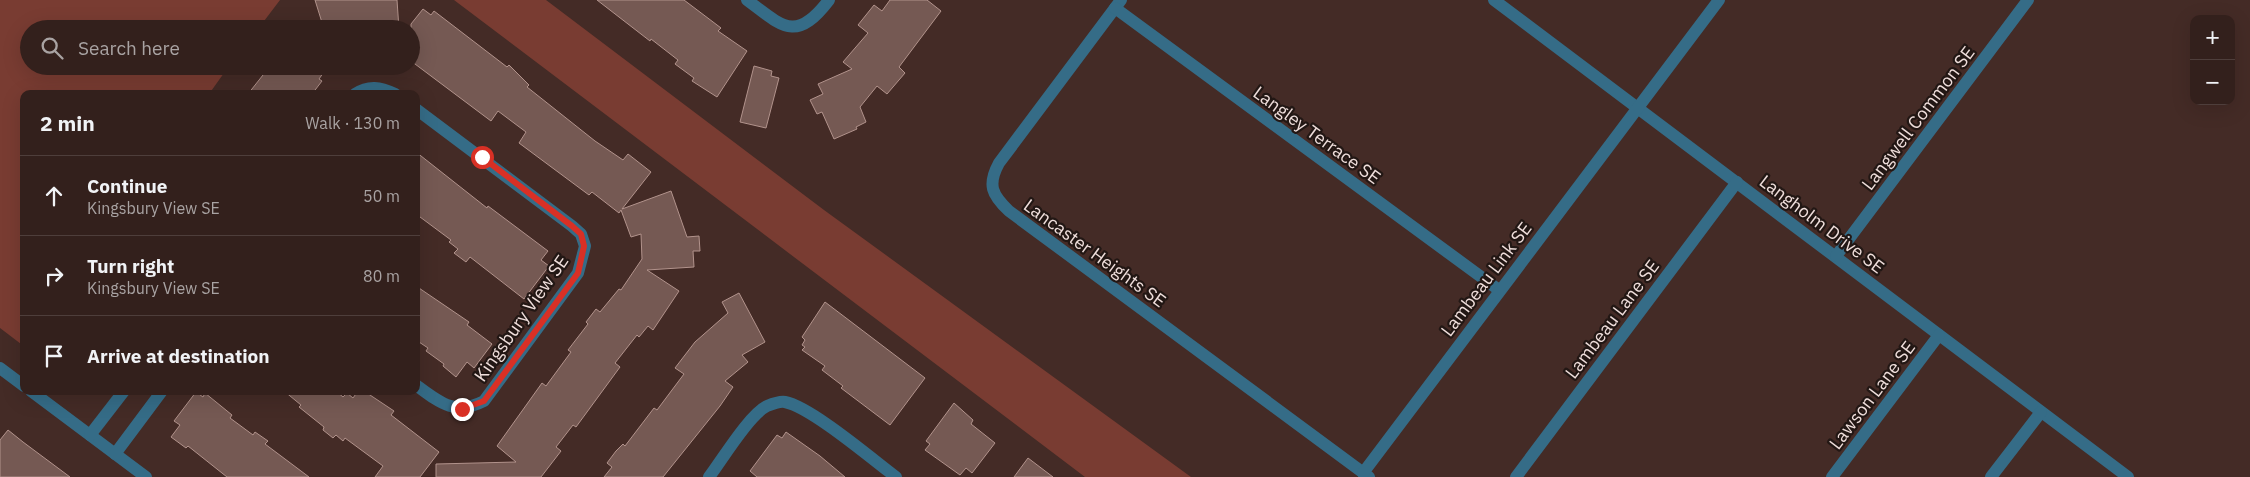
<!DOCTYPE html>
<html lang="en">
<head>
<meta charset="utf-8">
<style>
	:root { --surface:#33201c; --page:#3b2825; --text:#f1f3f6; --muted:#a9a3a3; --line:#4e3e3b }
	body { margin:0; font-family:"IBM Plex Sans",sans-serif; background:var(--page); color:var(--text) }
	.controls { position:absolute; right:15px; top:15px; display:grid; overflow:hidden; border-radius:10px; box-shadow:0 5px 20px #0002 }
	.controls button { width:45px; height:45px; display:grid; place-items:center; padding:0; border:0; border-bottom:1px solid var(--line); background:var(--surface); color:var(--text); font:25px sans-serif }
	.stop { position:absolute; width:15px; height:15px; margin:-11px; border:4px solid #d93025; border-radius:50%; background:#fff }
	.stop.end { background:#d93025; border-color:#fff; box-shadow:0 1px 5px #0008 }
	.list { margin:0; padding:0; list-style:none }
	h2 { display:flex; justify-content:space-between; align-items:center; height:65px; margin:0; padding:0 20px; font-size:21px }
	h2 small { font-size:16px; font-weight:400; color:var(--muted) }
	.list li { display:grid; grid-template-columns:32px 1fr auto; gap:15px; align-items:center; box-sizing:border-box; height:80px; padding:0 20px; border-top:1px solid var(--line) }
	.list b { display:block; font-size:19px; white-space:nowrap }
	.list p { margin:0; font-size:16px; white-space:nowrap; color:var(--muted) }
	.list em { font-size:16px; font-style:normal; color:var(--muted) }
	.icon { flex:none; width:28px; height:28px; fill:none; stroke:currentColor; stroke-width:2; stroke-linecap:round; stroke-linejoin:round }
	.map { position:relative; flex:none; width:2250px; height:477px; overflow:hidden }
	.search { position:absolute; background:var(--surface); box-shadow:0 5px 20px #0002; left:20px; top:20px; width:400px; height:55px; display:flex; align-items:center; gap:12px; box-sizing:border-box; padding:0 18px; border-radius:28px; color:var(--muted); font-size:19px }
	.panel { position:absolute; background:var(--surface); box-shadow:0 5px 20px #0002; left:20px; top:90px; width:400px; height:305px; border-radius:10px }
	.map>svg:first-child { display:block }
</style>
</head>
<body>
<div class="map">
<svg width="2250" height="477" viewBox="0 0 2250 477">
	<rect width="100%" height="100%" fill="#442b26"/>
	<g fill="#793c32">
		<path d="M 0,0 L 280,0 L 258,29 L 29,29 L 29,66 L 229,66 L 209,94 L 24,94 L 24,340 L 21,344 L 0,328 Z"/>
		<path d="M 454,0 L 546,0 L 824,210 L 1191,477 L 1085,477 Z"/>
	</g>
	<g fill="#755953" stroke="#b2938c">
		<path d="M 315,0 L 397,0 L 399,29 L 324,29 Z"/>
		<path d="M 597,0 L 684,0 L 721,28 L 718,31 L 747,51 L 717,97 L 692,81 L 694,78 L 675,64 L 678,60 L 651,39 L 650,41 Z"/>
		<path d="M 890,0 L 927,0 L 941,11 L 899,67 L 905,73 L 887,94 L 877,86 L 860,107 L 866,122 L 856,127 L 857,129 L 834,139 L 822,112 L 817,114 L 810,100 L 823,94 L 818,84 L 852,69 L 843,62 L 868,33 L 858,25 L 874,5 L 882,11 Z"/>
		<path d="M 423,9 L 431,15 L 434,11 L 507,67 L 509,65 L 529,85 L 527,87 L 595,141 L 623,160 L 628,154 L 651,172 L 622,209 L 671,191 L 687,237 L 699,236 L 700,251 L 693,251 L 694,267 L 647,270 L 679,291 L 653,330 L 648,326 L 639,337 L 637,335 L 615,363 L 620,367 L 576,427 L 573,425 L 556,447 L 561,451 L 541,477 L 436,477 L 436,464 L 516,462 L 497,446 L 542,383 L 546,386 L 571,352 L 568,350 L 588,324 L 586,322 L 596,309 L 600,312 L 619,289 L 621,290 L 642,259 L 641,234 L 631,237 L 621,210 L 619,213 L 592,192 L 589,195 L 519,143 L 526,132 L 498,111 L 491,121 L 411,61 L 411,24 Z"/>
		<path d="M 252,66 L 328,66 L 319,79 L 322,81 L 312,94 L 248,94 L 263,75 Z"/>
		<path d="M 754,66 L 772,71 L 771,76 L 779,78 L 766,128 L 740,122 Z"/>
		<path d="M 416,152 L 487,208 L 488,206 L 548,251 L 541,260 L 549,266 L 524,299 L 470,257 L 466,262 L 454,253 L 458,249 L 449,242 L 451,240 L 416,214 Z"/>
		<path d="M 416,286 L 469,322 L 467,325 L 492,344 L 474,368 L 467,362 L 456,377 L 443,366 L 444,364 L 426,351 L 428,348 L 416,340 Z"/>
		<path d="M 739,293 L 765,342 L 742,355 L 748,362 L 725,381 L 733,387 L 720,406 L 663,477 L 604,477 L 612,467 L 607,463 L 616,451 L 623,444 L 625,446 L 654,408 L 657,410 L 684,374 L 675,368 L 695,342 L 728,313 L 722,302 Z"/>
		<path d="M 825,302 L 925,378 L 890,425 L 841,388 L 843,386 L 822,370 L 825,366 L 802,350 L 805,347 L 802,345 L 805,340 L 802,337 Z"/>
		<path d="M 284,391 L 336,391 L 343,397 L 347,393 L 353,398 L 358,391 L 364,391 L 394,411 L 391,415 L 439,452 L 420,477 L 375,477 L 383,466 L 345,438 L 343,441 L 336,435 L 333,438 L 323,430 L 324,427 L 299,407 L 301,405 Z"/>
		<path d="M 196,392 L 203,397 L 205,393 L 232,415 L 230,418 L 253,435 L 255,432 L 268,441 L 265,444 L 309,477 L 227,477 L 188,446 L 186,448 L 171,437 L 180,425 L 174,421 Z"/>
		<path d="M 954,403 L 973,420 L 971,424 L 995,443 L 972,473 L 966,468 L 960,475 L 925,450 L 930,444 L 926,441 Z"/>
		<path d="M 8,430 L 23,442 L 70,477 L 0,477 L 0,440 Z"/>
		<path d="M 786,432 L 820,456 L 845,477 L 757,477 L 750,471 L 777,435 L 782,438 Z"/>
		<path d="M 1028,458 L 1053,477 L 1014,477 Z"/>
	</g>
	<g fill="none" stroke-linecap="round" stroke-linejoin="round">
		<g stroke="#356c87" stroke-width="12">
			<path d="M 747,0 C 783,27 796,43 829,0"/>
			<path d="M 1121,0 L 999,163 C 987,185 992,195 1009,211 L 1369,477"/>
			<path d="M 1494,0 L 2128,477"/>
			<path d="M 1115,8 L 1499,290"/>
			<path d="M 355,94 C 369,85 380,87 395,94"/>
			<path d="M 416,109 L 572,226 L 581,234 L 585,246 L 578,273 L 484,401 C 455,416 440,403 416,385"/>
			<path d="M 1836,256 L 2028,0"/>
			<path d="M 0,368 L 24,386"/>
			<path d="M 31,391 L 146,477"/>
			<path d="M 90,435 L 124,391"/>
			<path d="M 115,454 L 162,391"/>
			<path d="M 1363,473 L 1719,0"/>
			<path d="M 709,477 C 722,460 749,415 767,406 C 772,404 780,401 785,402 C 811,407 872,459 896,477"/>
			<path d="M 1516,477 L 1737,182"/>
			<path d="M 1832,477 L 1939,335"/>
			<path d="M 1991,477 L 2041,412"/>
		</g>
	</g>
	<g fill="none" stroke-linecap="round" stroke-linejoin="round">
		<path stroke="#d93025" stroke-width="6" d="M 462,409 L 484,401 L 578,273 L 584,246 L 581,234 L 572,226 L 482,157"/>
	</g>
	<g text-anchor="middle" dominant-baseline="central" stroke-width="4.5" stroke-linejoin="round" paint-order="stroke">
		<g font-size="18" fill="#efdedb" stroke="#221714">
			<text transform="translate(1918 118) rotate(-53)">Langwell Common SE</text>
			<text transform="translate(1317 135) rotate(36)">Langley Terrace SE</text>
			<text transform="translate(1822 224) rotate(37)">Langholm Drive SE</text>
			<text transform="translate(1095 253) rotate(36)">Lancaster Heights SE</text>
			<text transform="translate(1486 279) rotate(-53)">Lambeau Link SE</text>
			<text transform="translate(521 318) rotate(-55)">Kingsbury View SE</text>
			<text transform="translate(1612 319) rotate(-53)">Lambeau Lane SE</text>
			<text transform="translate(1872 395) rotate(-53)">Lawson Lane SE</text>
		</g>
	</g>
</svg>
<div class="controls">
<button>+</button>
<button>−</button>
</div>
<div class="stop" style="left:482px;top:157px"></div>
<div class="stop end" style="left:462px;top:409px"></div>
<div class="search"><svg class="icon" aria-label="search" viewBox="0 0 24 24"><circle cx="10" cy="10" r="6"/><path d="M15 15l6 6"/></svg>Search here</div>
<section class="panel">
<h2>2 min<small>Walk · 130 m</small></h2>
<ul class="list">
<li><svg class="icon" aria-label="ahead" viewBox="0 0 24 24"><path d="M12 20V5M6 11l6-6 6 6"/></svg><div><b>Continue</b><p>Kingsbury View SE</p></div><em>50 m</em></li>
<li><svg class="icon" aria-label="right" viewBox="0 0 24 24"><path d="M7 20v-9h11M14 6l5 5-5 5"/></svg><div><b>Turn right</b><p>Kingsbury View SE</p></div><em>80 m</em></li>
<li><svg class="icon" aria-label="arrive" viewBox="0 0 24 24"><path d="M6 21V4h12l-3 4 3 4H6"/></svg><div><b>Arrive at destination</b></div></li>
</ul>
</section>
</div>
</body>
</html>
